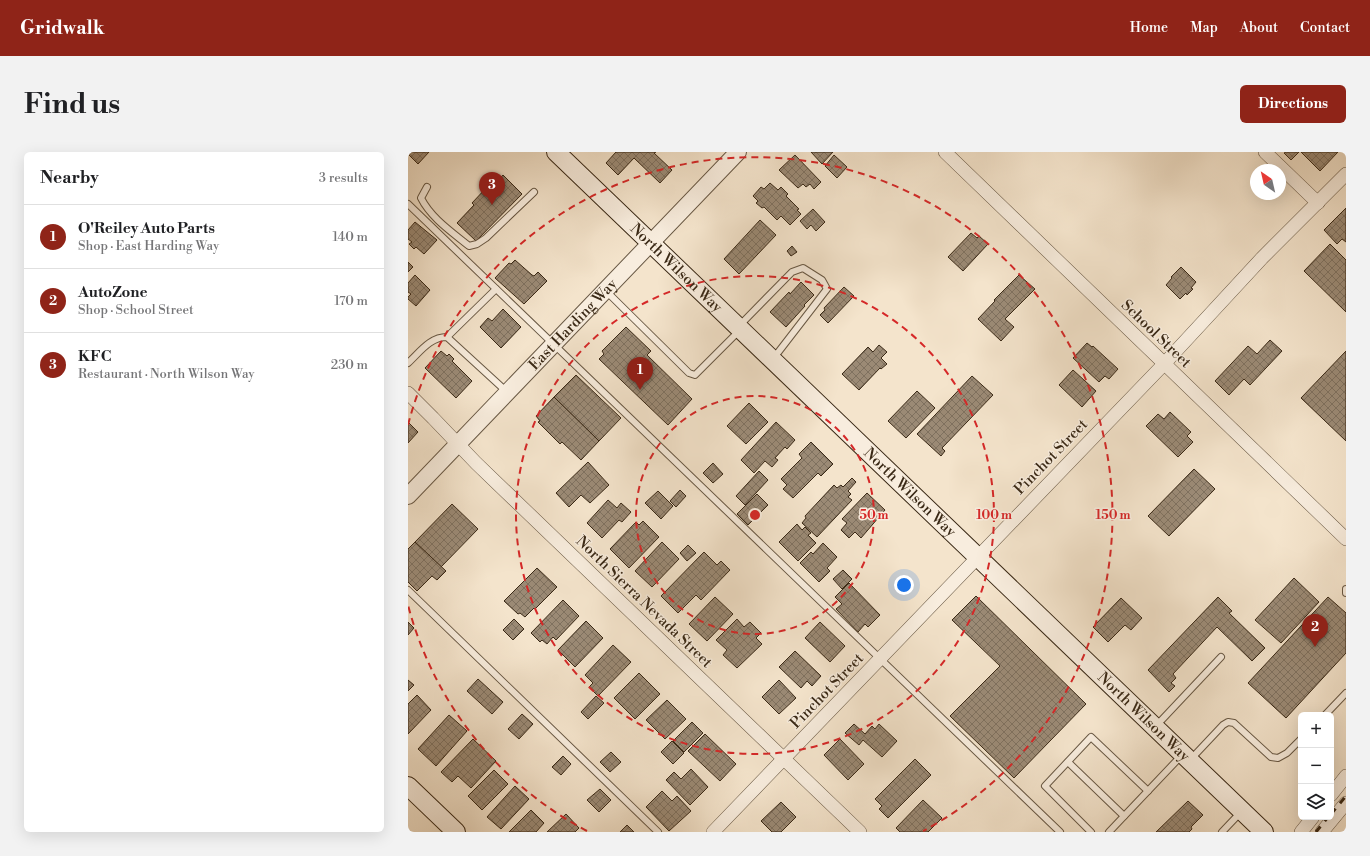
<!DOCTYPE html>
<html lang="en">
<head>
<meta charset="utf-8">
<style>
	:root { --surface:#fff; --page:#f2f2f2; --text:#202124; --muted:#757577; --line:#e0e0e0; --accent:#8f2418 }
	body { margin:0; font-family:"Libre Bodoni",serif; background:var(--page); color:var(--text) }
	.controls { position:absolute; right:12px; bottom:12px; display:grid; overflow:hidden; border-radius:6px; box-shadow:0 4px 16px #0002 }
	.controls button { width:36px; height:36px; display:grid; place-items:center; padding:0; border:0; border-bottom:1px solid var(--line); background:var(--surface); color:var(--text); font:20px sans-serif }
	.compass { position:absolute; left:842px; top:12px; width:36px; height:36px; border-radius:50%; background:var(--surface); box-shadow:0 4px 16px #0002; rotate:326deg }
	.you { position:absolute; left:496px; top:433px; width:14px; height:14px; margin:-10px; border:3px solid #fff; border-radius:50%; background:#1a73e8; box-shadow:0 0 0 6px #1a73e833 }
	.badge { display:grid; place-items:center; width:26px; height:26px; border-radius:50%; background:var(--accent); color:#fff; font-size:13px; font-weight:700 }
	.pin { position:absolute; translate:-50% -33px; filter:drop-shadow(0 1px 2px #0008) }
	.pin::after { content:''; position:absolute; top:21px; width:14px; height:12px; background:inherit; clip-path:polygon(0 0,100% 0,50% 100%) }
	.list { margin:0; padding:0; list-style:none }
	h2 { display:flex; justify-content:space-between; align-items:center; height:52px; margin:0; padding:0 16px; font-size:17px }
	h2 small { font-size:13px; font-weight:400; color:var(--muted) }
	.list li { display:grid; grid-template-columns:26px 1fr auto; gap:12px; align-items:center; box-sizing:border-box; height:64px; padding:0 16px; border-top:1px solid var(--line) }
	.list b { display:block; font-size:15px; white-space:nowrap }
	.list p { margin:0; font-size:13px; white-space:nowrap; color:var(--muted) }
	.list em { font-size:13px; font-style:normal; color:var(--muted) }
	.icon { flex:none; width:22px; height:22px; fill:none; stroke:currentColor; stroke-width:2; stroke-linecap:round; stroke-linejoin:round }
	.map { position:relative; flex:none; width:938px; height:680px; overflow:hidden; border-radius:6px }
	header { display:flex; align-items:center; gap:24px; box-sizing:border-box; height:56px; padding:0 20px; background:var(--accent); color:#fff }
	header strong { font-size:19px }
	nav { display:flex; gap:22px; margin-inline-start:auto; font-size:14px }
	.intro { display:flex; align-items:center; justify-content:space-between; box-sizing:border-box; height:96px; padding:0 24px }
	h1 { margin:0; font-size:28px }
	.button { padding:10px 18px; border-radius:6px; background:var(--accent); color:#fff; font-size:14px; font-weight:700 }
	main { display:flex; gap:24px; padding:0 24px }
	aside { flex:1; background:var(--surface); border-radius:6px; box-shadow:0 4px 16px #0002 }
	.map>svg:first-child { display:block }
</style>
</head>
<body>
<header>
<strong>Gridwalk</strong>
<nav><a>Home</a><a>Map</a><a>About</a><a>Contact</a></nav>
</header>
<div class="intro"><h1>Find us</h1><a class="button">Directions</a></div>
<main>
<aside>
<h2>Nearby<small>3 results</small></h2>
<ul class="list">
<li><span class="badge">1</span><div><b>O'Reiley Auto Parts</b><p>Shop · East Harding Way</p></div><em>140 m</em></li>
<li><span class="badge">2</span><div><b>AutoZone</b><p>Shop · School Street</p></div><em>170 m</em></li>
<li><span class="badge">3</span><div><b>KFC</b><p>Restaurant · North Wilson Way</p></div><em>230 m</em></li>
</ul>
</aside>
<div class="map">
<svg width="938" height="680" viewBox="0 0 938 680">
	<defs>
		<pattern id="building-cross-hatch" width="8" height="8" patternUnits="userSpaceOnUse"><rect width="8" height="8" fill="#9b8a75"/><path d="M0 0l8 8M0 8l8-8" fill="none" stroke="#7f715f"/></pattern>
	</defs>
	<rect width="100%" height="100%" fill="#f4e4cc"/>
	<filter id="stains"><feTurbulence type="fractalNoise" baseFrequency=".005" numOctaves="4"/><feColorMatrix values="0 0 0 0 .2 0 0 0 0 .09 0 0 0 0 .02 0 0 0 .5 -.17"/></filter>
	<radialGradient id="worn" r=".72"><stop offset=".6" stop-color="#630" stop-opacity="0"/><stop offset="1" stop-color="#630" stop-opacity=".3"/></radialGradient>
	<g fill="url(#building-cross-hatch)" stroke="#3a2916">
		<path d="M 0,0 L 21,0 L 10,12 L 0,2 Z"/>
		<path d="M 208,0 L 248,0 L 246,1 L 264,18 L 252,31 L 226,6 L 210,23 L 198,11 Z"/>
		<path d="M 403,0 L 425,0 L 414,12 Z"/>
		<path d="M 878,0 L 891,0 L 883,8 L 876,1 Z"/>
		<path d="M 893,0 L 930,0 L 912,19 Z"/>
		<path d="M 387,3 L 413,30 L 406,37 L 402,32 L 398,35 L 395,32 L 390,36 L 371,18 Z"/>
		<path d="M 426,3 L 439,15 L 429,26 L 417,14 Z"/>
		<path d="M 95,23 L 114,42 L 68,89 L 49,71 L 66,53 L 64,51 L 79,35 L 81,38 Z"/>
		<path d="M 362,31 L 370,38 L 373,35 L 380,42 L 378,44 L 391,57 L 389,58 L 393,62 L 382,73 L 373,64 L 369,68 L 356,55 L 354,56 L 348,51 L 350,49 L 345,44 L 353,35 L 356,37 Z"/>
		<path d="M 938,56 L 938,90 L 934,87 L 929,92 L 916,78 Z"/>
		<path d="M 405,57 L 417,70 L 408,79 L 403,73 L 399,77 L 392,69 Z"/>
		<path d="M 352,68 L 368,83 L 331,122 L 316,107 Z"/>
		<path d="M 7,70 L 29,88 L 16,102 L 8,95 L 6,97 L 1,92 L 4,90 L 0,87 L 0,78 Z"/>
		<path d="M 563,81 L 569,86 L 571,84 L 580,92 L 555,119 L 540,105 Z"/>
		<path d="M 922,92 L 938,108 L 938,160 L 896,119 Z"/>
		<path d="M 384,94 L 389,100 L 383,104 L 379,99 Z"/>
		<path d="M 107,108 L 124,123 L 126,124 L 130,120 L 139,129 L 116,152 L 87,126 L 101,111 L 103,112 Z"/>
		<path d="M 0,110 L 5,115 L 0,120 Z"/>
		<path d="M 773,115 L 788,130 L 783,136 L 785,137 L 779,143 L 778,141 L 772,147 L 758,133 L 764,126 L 763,125 Z"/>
		<path d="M 7,123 L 22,138 L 8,154 L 0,147 L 0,145 L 3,142 L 0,140 L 0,131 Z"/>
		<path d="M 611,123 L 627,137 L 597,167 L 606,175 L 593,189 L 570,167 L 587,149 L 586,148 Z"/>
		<path d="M 393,130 L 406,143 L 396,153 L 397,154 L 378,175 L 362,160 L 381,140 L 382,142 Z"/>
		<path d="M 436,135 L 446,144 L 420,171 L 412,163 L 417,158 L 416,156 Z"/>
		<path d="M 95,157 L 113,175 L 93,196 L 72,175 L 80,166 L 84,169 Z"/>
		<path d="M 218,175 L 243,199 L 239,203 L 284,247 L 260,273 L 191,207 L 196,202 L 194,199 Z"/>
		<path d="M 862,188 L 874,199 L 842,233 L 836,227 L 821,243 L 807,229 L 840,194 L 849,202 Z"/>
		<path d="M 679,191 L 684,195 L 685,194 L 710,217 L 701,227 L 697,224 L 691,230 L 665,206 Z"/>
		<path d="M 471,193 L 479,200 L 473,206 L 479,212 L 473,217 L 472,216 L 451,238 L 434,222 L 460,195 L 465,200 Z"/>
		<path d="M 33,199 L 39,204 L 41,202 L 46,207 L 44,209 L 64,229 L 48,246 L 17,216 Z"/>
		<path d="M 938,199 L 938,289 L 893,246 Z"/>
		<path d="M 665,218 L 688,239 L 674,255 L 651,233 Z"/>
		<path d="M 168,223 L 213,266 L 191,289 L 146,245 Z"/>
		<path d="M 564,224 L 585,243 L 534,296 L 537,299 L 533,304 L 509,282 Z"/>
		<path d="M 509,239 L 527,256 L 498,286 L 480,269 Z"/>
		<path d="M 146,245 L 191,289 L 173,308 L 154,290 L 152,292 L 130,270 L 132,269 L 128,264 Z"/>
		<path d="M 341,251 L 360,270 L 338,292 L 319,274 Z"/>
		<path d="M 762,260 L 783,280 L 779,284 L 785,290 L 770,305 L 738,274 L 750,262 L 756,267 Z"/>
		<path d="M 0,270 L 10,280 L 0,291 Z"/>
		<path d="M 368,270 L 387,288 L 379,297 L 377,295 L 367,306 L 370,308 L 364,315 L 357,309 L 346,321 L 333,308 Z"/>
		<path d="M 403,290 L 425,312 L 413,324 L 410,321 L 385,346 L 375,337 L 379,333 L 373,327 L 394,306 L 391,302 Z"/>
		<path d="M 180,310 L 201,333 L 182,351 L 173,343 L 161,355 L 148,341 Z"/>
		<path d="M 305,311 L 315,322 L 305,331 L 295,321 Z"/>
		<path d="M 786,317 L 807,337 L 761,384 L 740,364 Z"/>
		<path d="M 351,319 L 360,328 L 337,353 L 328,344 Z"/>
		<path d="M 444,326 L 448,330 L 440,339 L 443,342 L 440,345 L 444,348 L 409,385 L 394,371 L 398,366 L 397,364 L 426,333 L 429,336 L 433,333 L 435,335 Z"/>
		<path d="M 272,338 L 278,344 L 268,355 L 262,349 Z"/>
		<path d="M 250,339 L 265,354 L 253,367 L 237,351 Z"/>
		<path d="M 459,341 L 477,358 L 453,386 L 447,380 L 441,386 L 433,378 L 439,371 L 434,367 Z"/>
		<path d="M 349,342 L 360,353 L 340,373 L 329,362 Z"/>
		<path d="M 200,348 L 209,356 L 213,351 L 223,360 L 214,370 L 211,368 L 194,386 L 179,371 Z"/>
		<path d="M 44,352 L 70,377 L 33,415 L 7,390 Z"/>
		<path d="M 235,369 L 251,385 L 221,416 L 202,397 L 228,370 L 231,373 Z"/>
		<path d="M 389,372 L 394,378 L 397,375 L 403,381 L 400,383 L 408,391 L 390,409 L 371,390 Z"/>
		<path d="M 7,390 L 38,419 L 29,428 L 24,424 L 9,439 L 0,430 L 0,397 Z"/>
		<path d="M 254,390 L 271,407 L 244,435 L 227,419 Z"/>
		<path d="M 415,391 L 429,405 L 419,416 L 422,419 L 411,430 L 392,411 L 403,400 L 405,402 Z"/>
		<path d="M 280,393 L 288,401 L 279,409 L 272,401 Z"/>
		<path d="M 296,400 L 309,413 L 313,409 L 322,418 L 293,448 L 288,443 L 270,461 L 253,444 Z"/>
		<path d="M 129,416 L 149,435 L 127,457 L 126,456 L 117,465 L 112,461 L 110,462 L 96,449 Z"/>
		<path d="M 435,418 L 444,427 L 434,437 L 425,427 Z"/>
		<path d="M 886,426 L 911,450 L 873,491 L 847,468 Z"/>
		<path d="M 441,431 L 472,463 L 460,475 L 457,472 L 450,480 L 428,457 L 434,452 L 427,445 Z"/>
		<path d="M 568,444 L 678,552 L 606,626 L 542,564 L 592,514 L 544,468 Z"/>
		<path d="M 307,445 L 325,462 L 299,489 L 281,472 Z"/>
		<path d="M 810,445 L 824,459 L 821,461 L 857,496 L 844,509 L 809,475 L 765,522 L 768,526 L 763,531 L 767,534 L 761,540 L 740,518 Z"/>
		<path d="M 920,445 L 938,461 L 938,501 L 878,566 L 840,531 Z"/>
		<path d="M 713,446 L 734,466 L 723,478 L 717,473 L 700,490 L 685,475 Z"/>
		<path d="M 155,448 L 171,464 L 148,488 L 145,485 L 139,492 L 134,488 L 132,490 L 123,481 Z"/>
		<path d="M 106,467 L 116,477 L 105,488 L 95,478 Z"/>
		<path d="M 329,467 L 336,475 L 342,470 L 353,481 L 348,486 L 354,492 L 329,516 L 315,503 L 319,498 L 308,488 Z"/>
		<path d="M 178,469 L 195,486 L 167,515 L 150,498 Z"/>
		<path d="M 0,470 L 6,476 L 0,483 Z"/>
		<path d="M 412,470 L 437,494 L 422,510 L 397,486 Z"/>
		<path d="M 205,493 L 223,510 L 190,544 L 181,535 L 185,531 L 177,523 Z"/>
		<path d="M 387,499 L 413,524 L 404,534 L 399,529 L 393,536 L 371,515 Z"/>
		<path d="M 231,521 L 252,542 L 227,567 L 206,546 Z"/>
		<path d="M 70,527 L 95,550 L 84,562 L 59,539 Z"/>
		<path d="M 0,528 L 6,533 L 0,539 Z"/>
		<path d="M 371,528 L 388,546 L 371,562 L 354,545 Z"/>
		<path d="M 9,543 L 23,558 L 0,582 L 0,552 Z"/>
		<path d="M 188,544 L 196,551 L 180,567 L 173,560 Z"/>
		<path d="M 259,548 L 278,567 L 257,587 L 238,568 Z"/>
		<path d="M 114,562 L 125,572 L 111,587 L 100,577 Z"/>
		<path d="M 41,563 L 59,579 L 28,614 L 10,597 Z"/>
		<path d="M 284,570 L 295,581 L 276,600 L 265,589 Z"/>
		<path d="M 446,572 L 457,582 L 464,574 L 467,577 L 471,572 L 489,589 L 474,605 L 455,588 L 451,593 L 437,581 Z"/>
		<path d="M 297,582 L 328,612 L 312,629 L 280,599 Z"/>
		<path d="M 65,587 L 88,609 L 63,636 L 50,624 L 44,630 L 33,620 Z"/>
		<path d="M 432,587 L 456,612 L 440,628 L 416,603 Z"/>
		<path d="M 264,589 L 276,601 L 265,612 L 253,600 Z"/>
		<path d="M 203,600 L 213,610 L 202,620 L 192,610 Z"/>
		<path d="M 155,604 L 163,612 L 153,623 L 144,615 Z"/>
		<path d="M 507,607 L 523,623 L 480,666 L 471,657 L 474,654 L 467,647 Z"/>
		<path d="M 283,617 L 300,635 L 282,653 L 258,628 L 266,620 L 273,627 Z"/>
		<path d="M 86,618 L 100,632 L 74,658 L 60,644 Z"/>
		<path d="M 107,634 L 121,647 L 93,677 L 79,665 Z"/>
		<path d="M 192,637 L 203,648 L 191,660 L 179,648 Z"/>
		<path d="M 254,639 L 264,649 L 269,644 L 283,659 L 261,679 L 238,655 Z"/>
		<path d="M 515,648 L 534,666 L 520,680 L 492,680 L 488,676 Z"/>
		<path d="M 780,649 L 795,663 L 783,675 L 784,677 L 781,680 L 748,680 Z"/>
		<path d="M 373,650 L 388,665 L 373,680 L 364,680 L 353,669 Z"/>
		<path d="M 123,658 L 136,671 L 128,680 L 101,680 Z"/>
		<path d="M 158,662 L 171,676 L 167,680 L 139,680 Z"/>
		<path d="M 219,673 L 226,680 L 212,680 Z"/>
	</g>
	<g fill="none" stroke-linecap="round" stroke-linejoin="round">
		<defs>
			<g id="service">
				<path d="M 19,35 L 13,46 C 23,66 44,80 61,94 L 69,92 L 78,86 L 126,40"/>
				<path d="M 0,52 L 652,680"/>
				<path d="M 198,139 L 281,221 L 287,223 L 332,178"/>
				<path d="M 332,173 L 384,120 L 395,116 L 414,128 L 419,137 L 365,207"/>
				<path d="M 39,185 L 88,137"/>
				<path d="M 0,211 C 12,200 22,185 39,185 L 99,240"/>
				<path d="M 938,437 L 938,441"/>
				<path d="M 0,438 L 250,680"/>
				<path d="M 917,563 L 938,541"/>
				<path d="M 748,574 L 813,505"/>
				<path d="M 783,607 L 815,573 L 820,570 L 826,571 L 863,605 L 870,606 L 879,601 L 893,587"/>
				<path d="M 660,610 L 716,664"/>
				<path d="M 683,680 L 637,634 L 683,585 L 740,639"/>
				<path d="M 701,680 L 774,603"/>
				<path d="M 814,680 L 833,660"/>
			</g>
			<g id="minor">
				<path d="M 537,0 L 938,387"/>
				<path d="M 857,0 L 910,51"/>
				<path d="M 0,241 L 25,266 L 68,311 L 452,680"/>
				<path d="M 923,643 L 938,624"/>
				<path d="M 305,680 L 756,212 L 854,106 L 938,22"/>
				<path d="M 893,680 L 905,665"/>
				<path d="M 914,680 L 938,651"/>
			</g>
			<g id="tertiary">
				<path id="s1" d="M 0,344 L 330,0"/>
			</g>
			<g id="secondary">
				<path id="s2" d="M 148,0 L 856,680"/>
				<path d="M 0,634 L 48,680"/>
			</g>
		</defs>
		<use href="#service" stroke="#685844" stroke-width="8"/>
		<use href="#minor" stroke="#685844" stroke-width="14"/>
		<use href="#tertiary" stroke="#685844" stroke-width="18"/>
		<use href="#secondary" stroke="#3a2916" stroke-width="20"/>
		<use href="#service" stroke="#f8edde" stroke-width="6"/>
		<use href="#minor" stroke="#f8edde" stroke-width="13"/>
		<use href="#tertiary" stroke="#f8edde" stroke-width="16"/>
		<use href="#secondary" stroke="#f8edde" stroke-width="18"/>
		<g stroke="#3a2916" stroke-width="3" stroke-dasharray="7 7" stroke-linecap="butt">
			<path d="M 923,662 L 938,644"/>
			<path d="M 908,680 L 920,665"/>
		</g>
	</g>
	<g fill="none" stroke="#d62828" stroke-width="2" stroke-dasharray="7 5">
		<circle cx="347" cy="363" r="119"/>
		<circle cx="347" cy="363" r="239"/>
		<path d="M179 679A358 358 0 0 1 0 453M0 273A358 358 0 1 1 515 679"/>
	</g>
	<g text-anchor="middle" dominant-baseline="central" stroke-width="3" stroke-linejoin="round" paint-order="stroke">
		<g font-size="15" fill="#3a2916" stroke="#f8edde">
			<text stroke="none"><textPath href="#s2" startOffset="167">North Wilson Way</textPath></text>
			<text stroke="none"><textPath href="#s1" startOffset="238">East Harding Way</textPath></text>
			<text transform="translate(748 182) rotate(44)">School Street</text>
			<text transform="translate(643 305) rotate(-46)">Pinchot Street</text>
			<text stroke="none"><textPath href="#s2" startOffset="491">North Wilson Way</textPath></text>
			<text transform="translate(236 450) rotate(44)">North Sierra Nevada Street</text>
			<text transform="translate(419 539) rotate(-46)">Pinchot Street</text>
			<text stroke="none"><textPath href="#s2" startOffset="815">North Wilson Way</textPath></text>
		</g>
	</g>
	<circle cx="347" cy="363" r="6" fill="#d62828" stroke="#f8edde" stroke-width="2"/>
	<g font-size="12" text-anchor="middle" font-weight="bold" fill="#d62828" stroke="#f8edde" stroke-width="3" stroke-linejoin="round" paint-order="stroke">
		<text x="466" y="367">50 m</text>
		<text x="586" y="367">100 m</text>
		<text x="705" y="367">150 m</text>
	</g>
	<rect width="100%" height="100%" filter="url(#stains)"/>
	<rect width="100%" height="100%" fill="url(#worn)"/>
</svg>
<div class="controls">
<button>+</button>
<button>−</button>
<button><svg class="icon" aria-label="layers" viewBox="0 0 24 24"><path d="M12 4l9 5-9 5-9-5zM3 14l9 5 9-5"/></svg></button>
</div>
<svg class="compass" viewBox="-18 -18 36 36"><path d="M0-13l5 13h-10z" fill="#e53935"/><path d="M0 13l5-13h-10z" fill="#757577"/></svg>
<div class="you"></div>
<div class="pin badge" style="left:232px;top:238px">1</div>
<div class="pin badge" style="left:907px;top:495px">2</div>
<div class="pin badge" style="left:84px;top:53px">3</div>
</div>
</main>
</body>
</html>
